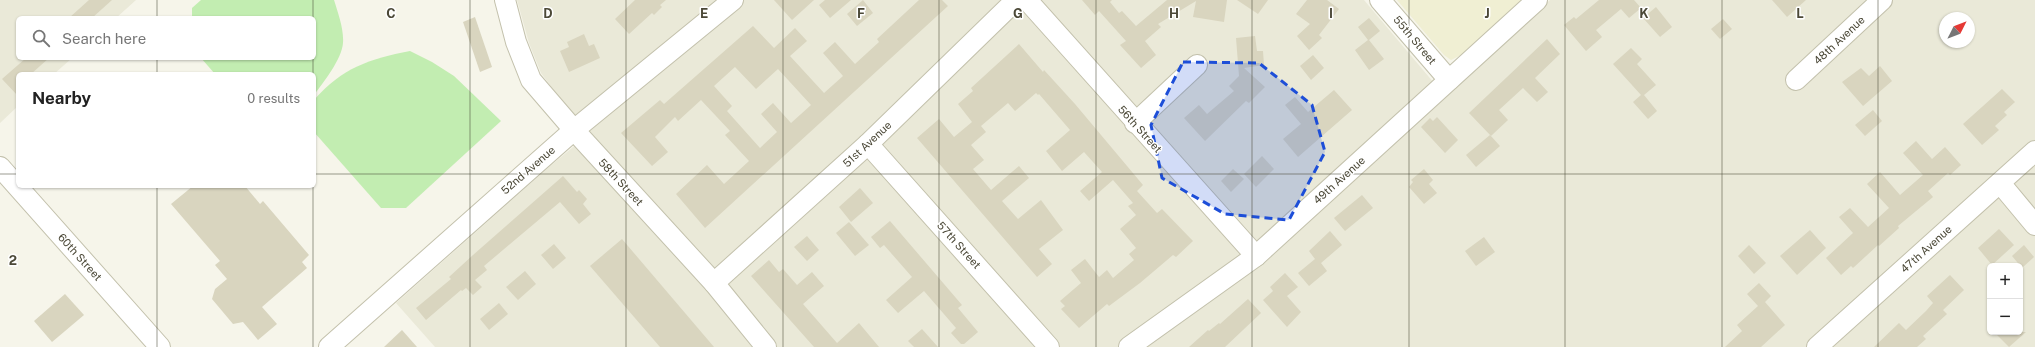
<!DOCTYPE html>
<html lang="en">
<head>
<meta charset="utf-8">
<style>
	:root { --surface:#fff; --page:#f6f6f6; --text:#222; --muted:#767676; --line:#e0e0e0 }
	body { margin:0; font-family:"Public Sans",sans-serif; background:var(--page); color:var(--text) }
	.controls { position:absolute; right:12px; bottom:12px; display:grid; overflow:hidden; border-radius:6px; box-shadow:0 1px 3px #0004 }
	.controls button { width:36px; height:36px; display:grid; place-items:center; padding:0; border:0; border-bottom:1px solid var(--line); background:var(--surface); color:var(--text); font:20px sans-serif }
	.compass { position:absolute; left:1939px; top:12px; width:36px; height:36px; border-radius:50%; background:var(--surface); box-shadow:0 1px 3px #0004; rotate:48deg }
	.list { margin:0; padding:0; list-style:none }
	h2 { display:flex; justify-content:space-between; align-items:center; height:52px; margin:0; padding:0 16px; font-size:17px }
	h2 small { font-size:13px; font-weight:400; color:var(--muted) }
	.icon { flex:none; width:22px; height:22px; fill:none; stroke:currentColor; stroke-width:2; stroke-linecap:round; stroke-linejoin:round }
	.map { position:relative; flex:none; width:2035px; height:347px; overflow:hidden }
	.search { position:absolute; background:var(--surface); box-shadow:0 1px 3px #0004; left:16px; top:16px; width:300px; height:44px; display:flex; align-items:center; gap:10px; box-sizing:border-box; padding:0 14px; border-radius:6px; color:var(--muted); font-size:15px }
	.panel { position:absolute; background:var(--surface); box-shadow:0 1px 3px #0004; left:16px; top:72px; width:300px; height:116px; border-radius:6px }
	.map>svg:first-child { display:block }
</style>
</head>
<body>
<div class="map">
<svg width="2035" height="347" viewBox="0 0 2035 347">
	<rect width="100%" height="100%" fill="#f6f5ea"/>
	<g fill="#eae9d8" fill-rule="evenodd">
		<path d="M 0,0 L 136,0 L 116,18 L 18,18 L 18,58 L 72,58 L 54,74 L 18,74 L 18,106 L 0,123 Z"/>
		<path d="M 517,0 L 1364,0 L 1445,96 L 1550,0 L 2035,0 L 2035,347 L 435,347 L 396,303 L 549,167 L 590,133 L 561,100 L 541,73 L 529,43 ZM 1945,18 L 1969,18 L 1969,42 L 1945,42 ZM 1990,266 L 2020,266 L 2020,332 L 1990,332 Z"/>
	</g>
	<path fill="#f0efd3" d="M 1397,0 L 1522,0 L 1461,55 L 1451,60 L 1444,55 Z"/>
	<g fill="#c2edb1">
		<path d="M 201,0 L 334,0 C 338,13 344,29 343,43 C 342,59 323,83 314,95 L 314,74 L 215,74 L 201,58 L 314,58 L 314,18 L 192,18 L 192,8 Z"/>
		<path d="M 410,51 L 432,62 L 454,76 L 501,121 L 406,208 L 381,208 L 314,132 L 314,100 C 342,68 369,59 410,51 Z"/>
	</g>
	<g fill="#d9d5bf" fill-rule="evenodd">
		<path d="M 89,0 L 112,0 L 92,18 L 69,18 Z"/>
		<path d="M 635,0 L 666,0 L 660,5 L 662,7 L 654,15 L 652,13 L 629,34 L 615,19 Z"/>
		<path d="M 774,0 L 814,0 L 792,20 Z"/>
		<path d="M 825,0 L 851,0 L 830,18 L 819,5 Z"/>
		<path d="M 863,0 L 873,13 L 857,26 L 847,14 Z"/>
		<path d="M 919,0 L 942,0 L 948,6 L 705,228 L 676,194 L 707,165 L 724,184 L 749,161 L 725,135 L 730,131 L 701,100 L 678,121 L 675,117 L 655,137 L 668,152 L 652,166 L 621,133 L 660,100 L 664,104 L 753,26 L 774,48 L 795,28 L 807,41 L 790,56 L 824,93 L 843,76 L 823,53 L 835,42 L 855,64 L 879,42 L 877,39 ZM 735,67 L 756,89 L 778,69 L 811,105 L 791,123 L 773,103 L 761,114 L 777,132 L 760,148 L 727,111 L 732,106 L 714,86 Z"/>
		<path d="M 1082,0 L 1112,0 L 1110,2 L 1119,13 L 1122,11 L 1136,26 L 1167,0 L 1227,0 L 1224,22 L 1193,17 L 1196,1 L 1158,24 L 1161,27 L 1145,41 L 1156,55 L 1141,68 L 1120,45 L 1126,41 L 1099,11 L 1095,15 Z"/>
		<path d="M 1237,0 L 1268,0 L 1258,14 Z"/>
		<path d="M 1307,0 L 1327,0 L 1339,9 L 1319,35 L 1322,38 L 1309,50 L 1297,36 L 1310,24 L 1296,14 Z"/>
		<path d="M 1599,0 L 1634,0 L 1641,8 L 1629,18 L 1621,9 L 1596,30 L 1602,37 L 1586,51 L 1564,25 L 1574,17 L 1576,19 Z"/>
		<path d="M 1772,0 L 1806,0 L 1787,17 Z"/>
		<path d="M 1656,7 L 1672,27 L 1660,37 L 1643,18 Z"/>
		<path d="M 475,17 L 492,67 L 480,72 L 463,22 Z"/>
		<path d="M 1369,18 L 1380,31 L 1369,40 L 1384,59 L 1369,70 L 1355,50 L 1368,40 L 1358,27 Z"/>
		<path d="M 1723,19 L 1732,29 L 1720,39 L 1711,29 Z"/>
		<path d="M 584,34 L 589,46 L 594,44 L 600,58 L 569,72 L 560,51 L 569,47 L 567,42 Z"/>
		<path d="M 1255,36 L 1257,51 L 1263,51 L 1264,65 L 1244,68 L 1265,87 L 1249,103 L 1246,101 L 1205,141 L 1184,118 L 1199,105 L 1207,114 L 1234,91 L 1229,86 L 1239,76 L 1236,38 Z"/>
		<path d="M 1547,39 L 1560,54 L 1535,78 L 1548,92 L 1537,102 L 1523,88 L 1499,110 L 1508,120 L 1491,136 L 1469,113 Z"/>
		<path d="M 1019,44 L 1043,72 L 1044,70 L 1075,104 L 1143,185 L 1137,191 L 1157,213 L 1162,209 L 1193,241 L 1176,257 L 1173,255 L 1140,283 L 1109,306 L 1107,304 L 1079,328 L 1061,309 L 1065,306 L 1060,301 L 1081,283 L 1071,270 L 1085,259 L 1099,277 L 1107,270 L 1113,278 L 1134,260 L 1129,254 L 1136,248 L 1120,229 L 1136,215 L 1128,206 L 1133,203 L 1113,180 L 1089,201 L 1080,191 L 1102,172 L 1084,152 L 1062,171 L 1046,151 L 1070,130 L 1039,94 L 1038,95 L 1036,93 L 1015,111 L 1008,103 L 981,126 L 986,132 L 971,145 L 984,160 L 973,169 L 991,190 L 1019,166 L 1029,178 L 1002,201 L 1018,219 L 1041,200 L 1063,230 L 1039,249 L 1052,264 L 1037,277 L 917,138 L 939,119 L 954,137 L 972,122 L 958,104 L 973,91 L 971,88 Z"/>
		<path d="M 1631,48 L 1642,59 L 1637,64 L 1656,85 L 1644,95 L 1657,111 L 1648,119 L 1633,102 L 1641,95 L 1613,64 Z"/>
		<path d="M 1313,55 L 1324,68 L 1311,80 L 1300,66 Z"/>
		<path d="M 26,58 L 49,58 L 31,74 L 18,74 L 18,96 L 2,79 Z"/>
		<path d="M 1880,66 L 1892,81 L 1863,106 L 1842,82 L 1861,68 L 1869,76 Z"/>
		<path d="M 2002,89 L 2015,102 L 2004,112 L 2007,115 L 1995,126 L 1999,130 L 1982,145 L 1963,124 Z"/>
		<path d="M 1334,90 L 1352,110 L 1298,157 L 1283,139 L 1301,124 L 1285,105 L 1295,97 L 1308,112 Z"/>
		<path d="M 1873,110 L 1882,121 L 1865,136 L 1855,125 Z"/>
		<path d="M 1437,117 L 1458,140 L 1445,153 L 1421,127 L 1430,118 L 1433,121 Z"/>
		<path d="M 1490,135 L 1500,146 L 1476,167 L 1466,155 Z"/>
		<path d="M 1916,141 L 1932,159 L 1945,147 L 1961,165 L 1950,175 L 1948,173 L 1928,191 L 1933,197 L 1898,226 L 1899,228 L 1879,246 L 1878,245 L 1853,268 L 1851,266 L 1841,275 L 1826,258 L 1853,233 L 1839,217 L 1850,208 L 1868,227 L 1889,208 L 1867,184 L 1880,172 L 1900,195 L 1923,175 L 1903,153 Z"/>
		<path d="M 1262,156 L 1274,169 L 1256,187 L 1244,174 Z"/>
		<path d="M 1233,169 L 1244,179 L 1231,192 L 1221,181 Z"/>
		<path d="M 1424,169 L 1433,180 L 1429,184 L 1437,193 L 1424,204 L 1409,187 L 1413,182 L 1411,180 Z"/>
		<path d="M 563,176 L 577,192 L 579,190 L 587,199 L 583,204 L 591,214 L 579,224 L 560,202 L 484,266 L 487,270 L 475,280 L 482,287 L 473,295 L 466,288 L 462,291 L 461,290 L 426,320 L 416,308 L 451,279 L 449,277 L 473,255 Z"/>
		<path d="M 193,186 L 245,186 L 260,204 L 263,201 L 309,255 L 302,262 L 307,268 L 262,307 L 277,324 L 258,340 L 243,322 L 233,324 L 212,299 L 215,289 L 227,279 L 215,265 L 220,261 L 171,204 Z"/>
		<path d="M 860,188 L 873,203 L 851,222 L 839,207 Z"/>
		<path d="M 1362,195 L 1373,208 L 1345,231 L 1334,218 Z"/>
		<path d="M 890,221 L 962,305 L 958,308 L 978,332 L 964,344 L 961,344 L 951,333 L 956,328 L 924,291 L 898,313 L 886,300 L 912,277 L 884,245 L 880,248 L 871,237 Z"/>
		<path d="M 849,222 L 869,245 L 855,256 L 836,233 Z"/>
		<path d="M 1999,229 L 2014,245 L 1992,265 L 1978,248 Z"/>
		<path d="M 1810,230 L 1826,248 L 1797,275 L 1780,256 Z"/>
		<path d="M 1330,231 L 1342,245 L 1321,263 L 1327,271 L 1309,286 L 1298,273 L 1315,259 L 1309,251 Z"/>
		<path d="M 807,236 L 819,250 L 807,261 L 794,247 Z"/>
		<path d="M 1484,237 L 1495,252 L 1476,266 L 1465,251 Z"/>
		<path d="M 622,239 L 714,347 L 660,347 L 590,266 Z"/>
		<path d="M 554,244 L 566,258 L 553,269 L 541,255 Z"/>
		<path d="M 1749,245 L 1766,263 L 1754,274 L 1738,256 Z"/>
		<path d="M 2024,245 L 2034,257 L 2022,268 L 2012,256 Z"/>
		<path d="M 769,260 L 779,272 L 783,269 L 797,285 L 812,272 L 824,286 L 803,304 L 837,343 L 859,323 L 879,347 L 814,347 L 751,276 Z"/>
		<path d="M 525,271 L 536,284 L 518,300 L 506,287 Z"/>
		<path d="M 1285,273 L 1298,287 L 1287,296 L 1301,312 L 1287,327 L 1263,300 L 1273,291 L 1270,287 Z"/>
		<path d="M 1950,275 L 1964,290 L 1943,310 L 1947,314 L 1923,336 L 1926,339 L 1917,347 L 1874,347 L 1899,323 L 1906,330 L 1926,311 L 1933,303 L 1927,296 Z"/>
		<path d="M 1759,283 L 1771,296 L 1765,302 L 1785,325 L 1761,347 L 1725,347 L 1742,331 L 1737,325 L 1758,306 L 1747,294 Z"/>
		<path d="M 65,294 L 84,315 L 52,342 L 34,321 Z"/>
		<path d="M 1248,299 L 1261,313 L 1225,347 L 1189,347 L 1208,330 L 1209,331 L 1219,323 L 1220,324 Z"/>
		<path d="M 499,303 L 508,314 L 489,330 L 480,319 Z"/>
		<path d="M 922,329 L 938,347 L 914,347 L 908,341 Z"/>
		<path d="M 402,330 L 417,347 L 384,347 Z"/>
		<path d="M 1994,332 L 2026,332 L 2009,347 Z"/>
	</g>
	<g fill="none" stroke-linecap="round" stroke-linejoin="round">
		<defs>
			<g id="minor">
				<path d="M 505,0 L 516,42 L 531,80 L 574,130 L 714,283 L 766,347"/>
				<path d="M 1027,0 L 1256,256"/>
				<path d="M 1380,0 L 1449,80"/>
				<path d="M 1796,80 L 1882,0"/>
				<path d="M 1135,123 L 1197,65"/>
				<path d="M 868,144 L 1049,347"/>
				<path d="M 0,167 L 160,347"/>
				<path d="M 2000,183 L 2035,225"/>
				<path d="M 714,283 L 868,144 L 1016,0"/>
				<path d="M 329,347 L 574,130 L 733,0"/>
				<path d="M 1129,347 L 1256,256 L 1537,0"/>
				<path d="M 1817,347 L 2035,151"/>
			</g>
		</defs>
		<use href="#minor" stroke="#c3c1ac" stroke-width="22"/>
		<use href="#minor" stroke="#fff" stroke-width="20"/>
	</g>
	<path fill="#1d4ed8" fill-opacity="0.2" stroke="#1d4ed8" stroke-width="3" stroke-dasharray="8 5" stroke-linejoin="round" d="M 1183,62 L 1259,63 L 1312,105 L 1325,152 L 1289,220 L 1225,214 L 1162,178 L 1151,125 Z"/>
	<path fill="none" stroke="#4b4837" stroke-width="1" stroke-opacity="0.55" d="M 157,0 L 157,18M 313,0 L 313,18M 470,0 L 470,347M 626,0 L 626,347M 783,0 L 783,347M 939,0 L 939,347M 1096,0 L 1096,347M 1252,0 L 1252,347M 1409,0 L 1409,347M 1565,0 L 1565,347M 1722,0 L 1722,347M 1878,0 L 1878,347M 157,58 L 157,74M 313,58 L 313,74M 0,174 L 18,174M 314,174 L 2035,174M 157,186 L 157,347M 313,186 L 313,347"/>
	<g text-anchor="middle" dominant-baseline="central" stroke-width="3" stroke-linejoin="round" paint-order="stroke">
		<g font-size="11" fill="#4b4837" stroke="#fff">
			<text transform="translate(1415 40) rotate(50)">55th Street</text>
			<text transform="translate(1839 40) rotate(-43)">48th Avenue</text>
			<text transform="translate(1140 129) rotate(48)">56th Street</text>
			<text transform="translate(867 144) rotate(-43)">51st Avenue</text>
			<text transform="translate(528 170) rotate(-41)">52nd Avenue</text>
			<text transform="translate(1339 180) rotate(-42)">49th Avenue</text>
			<text transform="translate(621 182) rotate(47)">58th Street</text>
			<text transform="translate(959 245) rotate(48)">57th Street</text>
			<text transform="translate(1926 249) rotate(-42)">47th Avenue</text>
			<text transform="translate(80 257) rotate(48)">60th Street</text>
		</g>
	</g>
	<g font-size="13" text-anchor="middle" font-weight="bold" fill="#4b4837" stroke="#fff" stroke-width="3" stroke-linejoin="round" paint-order="stroke">
		<text x="391" y="18">C</text>
		<text x="548" y="18">D</text>
		<text x="704" y="18">E</text>
		<text x="861" y="18">F</text>
		<text x="1018" y="18">G</text>
		<text x="1174" y="18">H</text>
		<text x="1331" y="18">I</text>
		<text x="1487" y="18">J</text>
		<text x="1644" y="18">K</text>
		<text x="1800" y="18">L</text>
		<text x="13" y="265">2</text>
	</g>
</svg>
<div class="controls">
<button>+</button>
<button>−</button>
</div>
<svg class="compass" viewBox="-18 -18 36 36"><path d="M0-13l5 13h-10z" fill="#e53935"/><path d="M0 13l5-13h-10z" fill="#767676"/></svg>
<div class="search"><svg class="icon" aria-label="search" viewBox="0 0 24 24"><circle cx="10" cy="10" r="6"/><path d="M15 15l6 6"/></svg>Search here</div>
<section class="panel">
<h2>Nearby<small>0 results</small></h2>
<ul class="list">
</ul>
</section>
</div>
</body>
</html>
